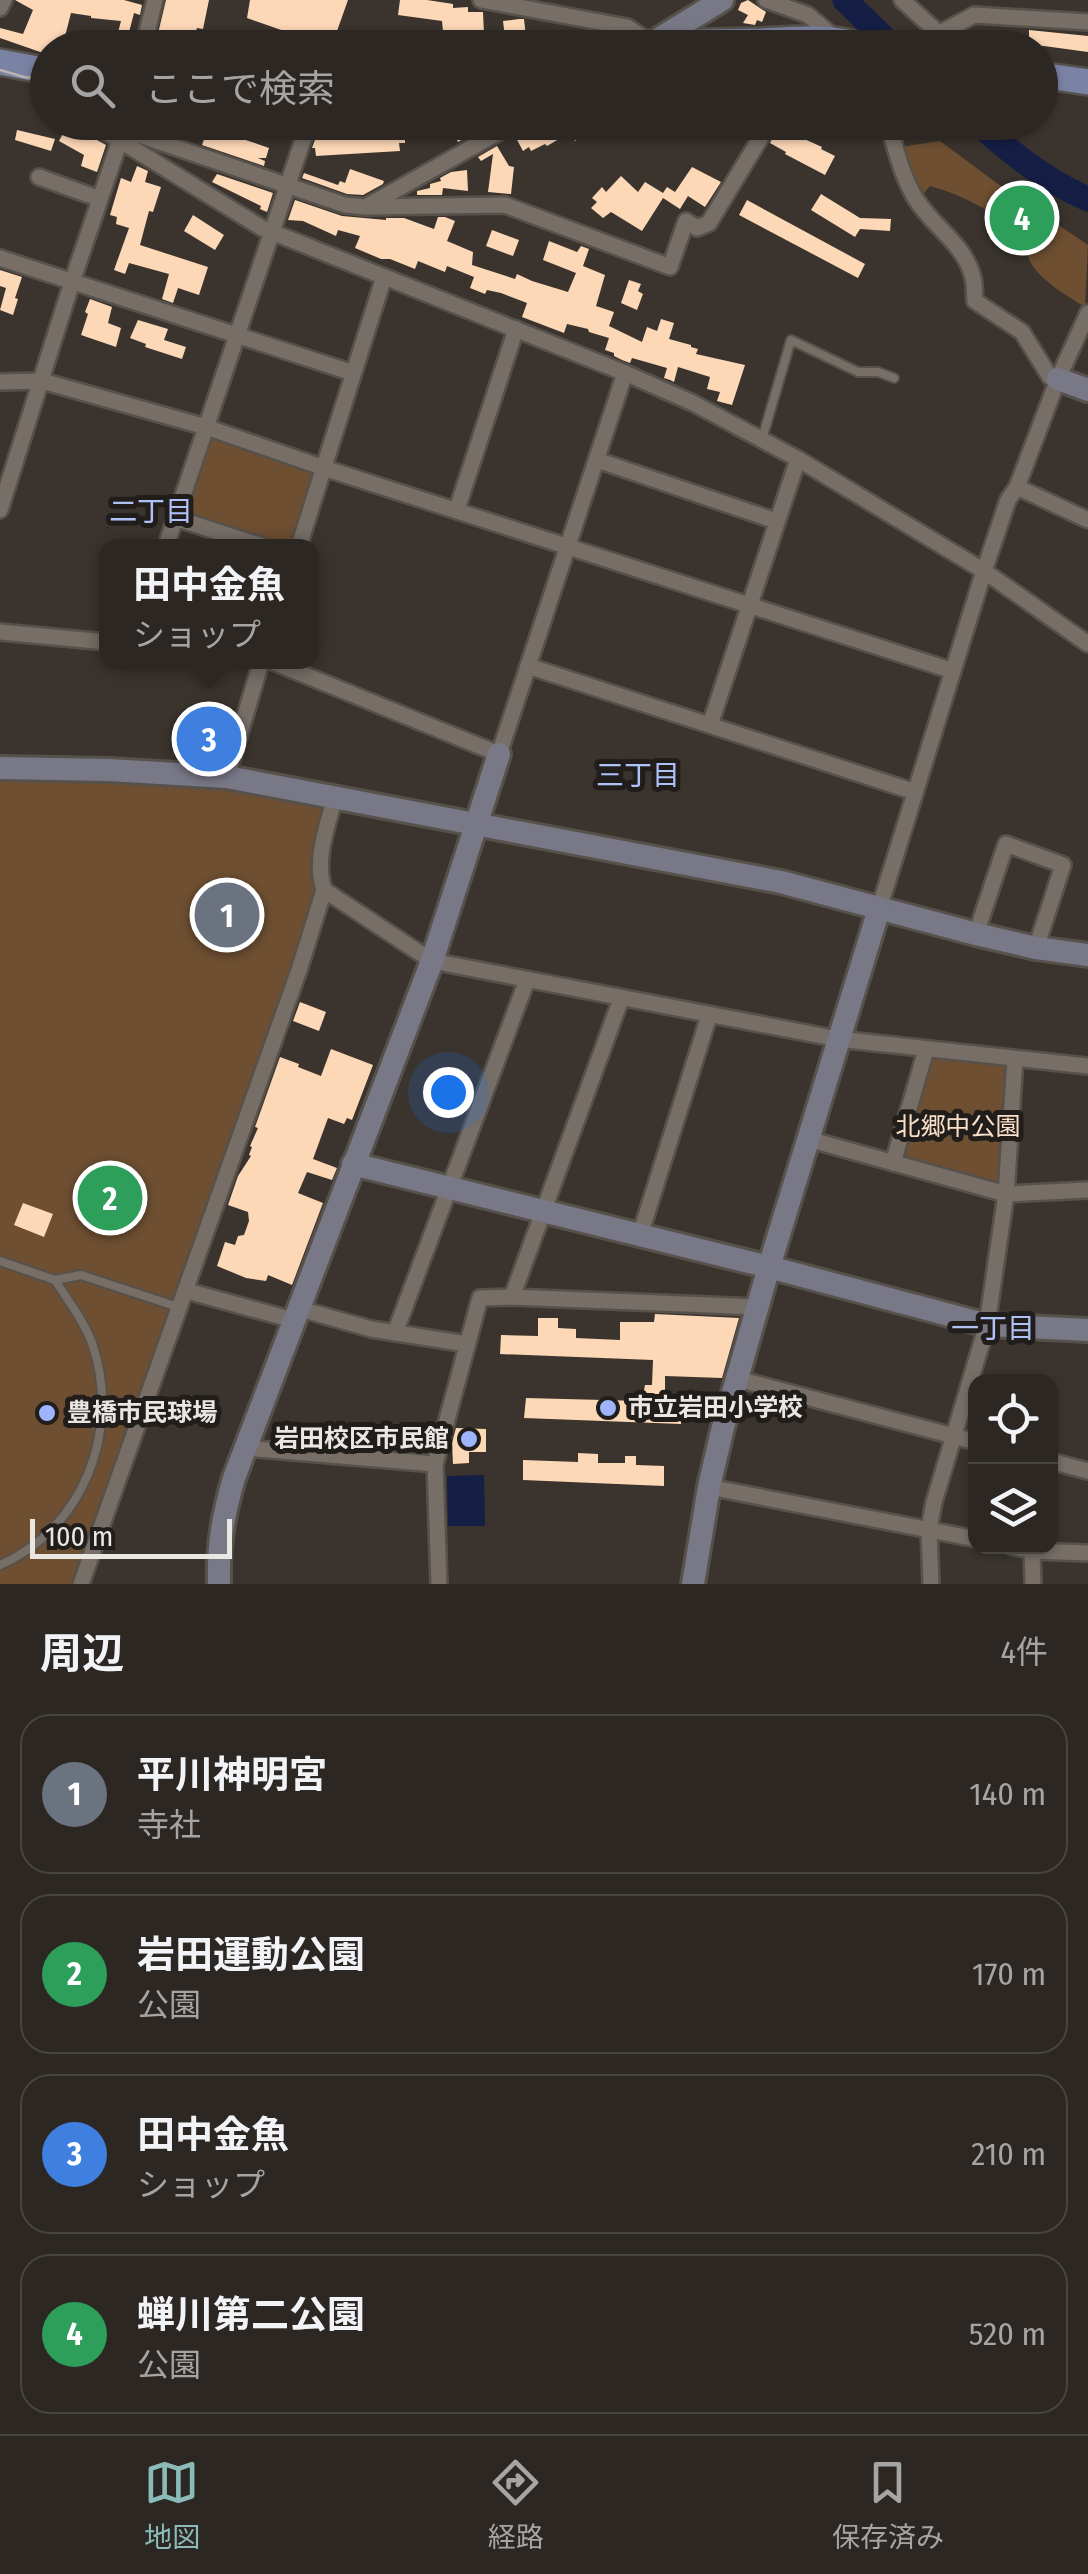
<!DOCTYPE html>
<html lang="ja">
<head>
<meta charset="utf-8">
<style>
	:root { --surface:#2c2722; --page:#342f2a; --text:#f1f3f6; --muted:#a6a5a5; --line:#484440; --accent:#8bbbb9 }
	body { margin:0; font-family:"Fira Sans Condensed","Noto Sans JP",sans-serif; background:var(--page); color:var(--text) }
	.controls { position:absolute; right:30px; bottom:30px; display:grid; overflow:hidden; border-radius:20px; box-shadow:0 2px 8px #0004 }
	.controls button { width:90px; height:90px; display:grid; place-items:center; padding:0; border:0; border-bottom:2px solid var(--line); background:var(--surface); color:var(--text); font:50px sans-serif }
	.scale { position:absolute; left:30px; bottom:25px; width:202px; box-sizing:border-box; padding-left:10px; border:5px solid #eae6e2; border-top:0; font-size:28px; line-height:35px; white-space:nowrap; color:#eae6e2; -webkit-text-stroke:8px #201d1a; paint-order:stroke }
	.you { position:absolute; left:448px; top:1092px; width:35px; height:35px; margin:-25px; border:8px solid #fff; border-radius:50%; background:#1a73e8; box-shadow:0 0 0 15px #1a73e833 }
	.badge { display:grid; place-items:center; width:65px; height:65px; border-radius:50%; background:var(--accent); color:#fff; font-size:32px; font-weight:700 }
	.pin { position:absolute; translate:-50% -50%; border:5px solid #fff; box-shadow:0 2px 10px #0006 }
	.popup { position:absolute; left:99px; top:539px; width:220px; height:130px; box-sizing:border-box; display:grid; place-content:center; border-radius:20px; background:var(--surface); filter:drop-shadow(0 2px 8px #0005); font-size:32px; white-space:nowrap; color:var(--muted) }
	.popup b { font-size:38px; color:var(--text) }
	.popup::after { content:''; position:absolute; left:50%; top:100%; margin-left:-20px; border:20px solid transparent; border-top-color:var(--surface) }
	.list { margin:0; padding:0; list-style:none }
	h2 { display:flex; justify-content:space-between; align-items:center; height:130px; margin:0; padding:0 40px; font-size:42px }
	h2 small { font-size:32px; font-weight:400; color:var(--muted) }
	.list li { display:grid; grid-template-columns:65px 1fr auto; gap:30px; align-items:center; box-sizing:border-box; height:160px; margin:0 20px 20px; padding:0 20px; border:2px solid var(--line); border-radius:30px }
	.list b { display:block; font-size:38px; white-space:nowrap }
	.list p { margin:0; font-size:32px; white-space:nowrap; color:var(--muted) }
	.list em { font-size:32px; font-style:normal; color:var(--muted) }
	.icon { flex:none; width:55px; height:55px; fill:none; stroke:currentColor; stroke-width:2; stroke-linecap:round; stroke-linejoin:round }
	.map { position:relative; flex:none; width:1088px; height:1584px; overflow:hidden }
	.search { position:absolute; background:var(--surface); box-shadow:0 2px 8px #0004; left:30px; right:30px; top:30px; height:110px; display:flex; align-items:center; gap:25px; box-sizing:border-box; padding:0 35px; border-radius:55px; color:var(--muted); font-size:38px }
	.sheet { height:850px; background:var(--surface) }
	nav { display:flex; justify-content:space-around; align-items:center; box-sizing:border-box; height:140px; border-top:2px solid var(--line); background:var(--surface); font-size:28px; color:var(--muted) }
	nav a { display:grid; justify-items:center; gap:5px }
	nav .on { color:var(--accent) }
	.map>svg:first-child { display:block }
</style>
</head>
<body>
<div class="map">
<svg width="1088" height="1584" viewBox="0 0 1088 1584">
	<rect width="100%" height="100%" fill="#3b342e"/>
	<g fill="#6e4f32">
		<path d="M 940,141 L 998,184 L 1088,245 L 1085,307 C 1069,297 1040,280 1031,263 C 1028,259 1028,253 1025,249 C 1006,215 965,196 930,186 L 919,199 L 900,147 Z"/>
		<path d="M 215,431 L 313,464 L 319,479 L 298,546 L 262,546 L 175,518 L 204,435 Z"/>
		<path d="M 0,768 L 335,797 L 324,890 L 81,1584 L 0,1584 Z"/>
		<path d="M 931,1057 L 1010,1064 L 999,1187 L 900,1160 Z"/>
	</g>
	<path fill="#151e45" d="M 484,1475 L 485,1526 L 448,1526 L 447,1476 Z"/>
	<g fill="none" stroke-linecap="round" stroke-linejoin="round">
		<g stroke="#151e45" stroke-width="25">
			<path d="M 845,0 L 894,48"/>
			<path d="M 976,122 C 1012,153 1045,181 1088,199"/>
		</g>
	</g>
	<g fill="#fdd8b7">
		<path d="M 15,0 L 124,0 L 142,5 L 140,15 L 134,13 L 125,48 L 114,48 L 121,21 L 91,18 L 91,16 L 71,13 L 62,48 L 48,48 L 46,54 L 0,38 L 0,28 L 23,34 L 33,10 Z"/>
		<path d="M 166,0 L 209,0 L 203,29 L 197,28 L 191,48 L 176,42 L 175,48 L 164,48 L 165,44 L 156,42 Z"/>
		<path d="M 250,0 L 348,0 L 331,48 L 322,48 L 286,35 L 287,32 L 247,18 Z"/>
		<path d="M 400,0 L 427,0 L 453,4 L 453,8 L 468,7 L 468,12 L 483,12 L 484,34 L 469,34 L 469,40 L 444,41 L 442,21 L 398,15 Z"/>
		<path d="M 748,0 L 766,12 L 762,22 L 757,20 L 755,25 L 743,23 L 748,15 L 738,10 L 741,3 Z"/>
		<path d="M 519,19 L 524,19 L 526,37 L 505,37 L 503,21 Z"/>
		<path d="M 1029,30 L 1088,36 L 1088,52 L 1044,46 L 977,48 L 980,31 L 1029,39 Z"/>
		<path d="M 210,122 L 238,122 L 234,136 L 269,148 L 266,158 L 258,158 L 265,161 L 264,166 L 202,145 Z"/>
		<path d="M 446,122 L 485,122 L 487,126 L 458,142 Z"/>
		<path d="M 551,122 L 610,122 L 575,141 L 571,132 L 547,146 L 545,144 L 531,151 L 529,147 L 523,151 L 515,136 L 534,126 L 537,131 Z"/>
		<path d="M 781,122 L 794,128 L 791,133 L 822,147 L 821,149 L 835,156 L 825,175 L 785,154 L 786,152 L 770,143 Z"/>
		<path d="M 68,124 L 106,145 L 97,172 L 81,166 L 84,155 L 59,141 Z"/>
		<path d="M 405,129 L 405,143 L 399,143 L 400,151 L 316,156 L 315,148 L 312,148 L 317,134 Z"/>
		<path d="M 17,130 L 55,139 L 51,151 L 15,140 Z"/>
		<path d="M 497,146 L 509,166 L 514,167 L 511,194 L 488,192 L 493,154 L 481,161 L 478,157 Z"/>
		<path d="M 137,166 L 148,171 L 145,182 L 161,187 L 153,212 L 149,211 L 140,245 L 208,267 L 199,295 L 178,288 L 173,303 L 162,299 L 169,274 L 129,263 L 125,274 L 114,270 L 129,228 L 116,224 L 117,217 L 110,215 L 121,178 L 131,182 Z"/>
		<path d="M 692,167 L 721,182 L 705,207 L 688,196 L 680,209 L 663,198 L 642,231 L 611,212 L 603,218 L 591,208 L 597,202 L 592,198 L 602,187 L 606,192 L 621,176 L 638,192 L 645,182 L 663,193 L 667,187 L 675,192 Z"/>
		<path d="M 350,169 L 384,181 L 383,184 L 363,195 L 347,194 L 302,178 L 304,173 L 338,185 L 340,181 L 345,183 Z"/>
		<path d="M 467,170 L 468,191 L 443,188 L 442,195 L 417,195 L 417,191 L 430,188 L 430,184 L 441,181 L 440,178 L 451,172 Z"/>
		<path d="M 217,174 L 273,193 L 267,212 L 260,209 L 261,206 L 212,182 Z"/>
		<path d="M 821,194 L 860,218 L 891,219 L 890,231 L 860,229 L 855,237 L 811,210 Z"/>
		<path d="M 295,200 L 342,216 L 386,220 L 386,218 L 404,218 L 434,229 L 438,217 L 445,217 L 455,221 L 447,241 L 473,252 L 472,265 L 515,279 L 517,274 L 532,281 L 568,292 L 576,273 L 543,260 L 549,241 L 577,252 L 581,246 L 589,249 L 583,266 L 605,275 L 596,306 L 614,312 L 609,326 L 642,342 L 647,327 L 657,331 L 661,319 L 674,323 L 669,339 L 691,345 L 691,347 L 698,349 L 696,354 L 745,365 L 732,405 L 717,401 L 720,392 L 707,389 L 710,377 L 678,367 L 674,382 L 670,380 L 664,378 L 667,368 L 632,358 L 630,363 L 622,360 L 614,356 L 614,353 L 605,350 L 609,338 L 589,332 L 588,329 L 567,324 L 564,333 L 522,317 L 527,303 L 501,293 L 487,290 L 485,294 L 470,288 L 474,277 L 447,266 L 445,272 L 418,261 L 415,269 L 390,259 L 381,259 L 355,248 L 360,236 L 338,230 L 336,236 L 303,221 L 288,220 Z"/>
		<path d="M 747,200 L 865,264 L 858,278 L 739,215 Z"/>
		<path d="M 193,215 L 224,235 L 215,250 L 184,231 Z"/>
		<path d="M 492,230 L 519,240 L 513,256 L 486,246 Z"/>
		<path d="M 0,270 L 22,277 L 15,298 L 18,299 L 13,315 L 0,310 L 6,288 L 0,286 Z"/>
		<path d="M 629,280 L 641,284 L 638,291 L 643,294 L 637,310 L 621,303 Z"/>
		<path d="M 90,299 L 112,307 L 108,323 L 121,328 L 116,347 L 81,335 L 88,314 L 85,312 Z"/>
		<path d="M 138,320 L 168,329 L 164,340 L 186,347 L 182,359 L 145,347 L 146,344 L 130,338 Z"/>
		<path d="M 233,894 L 233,910 L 236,910 L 237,940 L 214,940 L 213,895 Z"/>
		<path d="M 300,1002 L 326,1012 L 319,1031 L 293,1021 Z"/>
		<path d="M 331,1049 L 373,1065 L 352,1120 L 347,1118 L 344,1124 L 328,1118 L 313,1159 L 337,1168 L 332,1180 L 307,1172 L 298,1193 L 323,1203 L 292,1285 L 268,1275 L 266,1281 L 246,1278 L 217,1266 L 225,1242 L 235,1245 L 238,1236 L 244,1235 L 249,1221 L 248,1212 L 228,1205 L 238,1176 L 251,1156 L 249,1155 L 252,1147 L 250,1146 L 258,1128 L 255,1127 L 280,1057 L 299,1064 L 298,1067 L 321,1076 Z"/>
		<path d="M 23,1203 L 53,1214 L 44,1237 L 14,1225 Z"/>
		<path d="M 655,1314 L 739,1318 L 722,1378 L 665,1376 L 665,1402 L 681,1402 L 681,1424 L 524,1418 L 526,1398 L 642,1401 L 645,1385 L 652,1385 L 653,1360 L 500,1354 L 501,1335 L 538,1336 L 538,1318 L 558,1318 L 558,1328 L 576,1329 L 576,1338 L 620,1340 L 620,1322 L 654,1322 Z"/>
		<path d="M 456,1428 L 486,1429 L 486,1452 L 469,1452 L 469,1463 L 453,1464 L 452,1443 Z"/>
		<path d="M 578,1453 L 598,1454 L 598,1463 L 625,1463 L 625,1456 L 636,1456 L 636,1465 L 664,1466 L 664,1486 L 523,1480 L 523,1460 L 578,1462 Z"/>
	</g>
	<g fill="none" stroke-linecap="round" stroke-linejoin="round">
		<defs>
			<g id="lane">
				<path d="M 762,439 L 791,340 L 858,372 L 878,372 L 894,378"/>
				<path d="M 0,1261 L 55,1280 L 81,1275 L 181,1308"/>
				<path d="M 0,1565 C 83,1529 121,1431 93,1346 C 85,1322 68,1301 55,1280"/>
			</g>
			<g id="street">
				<path d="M 481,0 L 627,27 L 650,42"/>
				<path d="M 766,0 L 808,15 L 836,39"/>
				<path d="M 902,0 L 955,48"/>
				<path d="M 0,8 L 4,0"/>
				<path d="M 940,33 L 974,15 L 1088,22"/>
				<path d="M 143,48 L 155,0"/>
				<path d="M 90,122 L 262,228 L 625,373 L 693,403 L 798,459 L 984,571 L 1088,644"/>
				<path d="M 888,122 C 895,147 901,173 914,196 C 931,226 965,243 973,278 C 975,285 974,293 975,301 L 1022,332 L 1050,377 L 1058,379"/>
				<path d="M 39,177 L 100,199"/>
				<path d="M 369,205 L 517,122"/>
				<path d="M 0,258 L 353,373"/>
				<path d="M 0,382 L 42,381 L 206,427 L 324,468 L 953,671"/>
				<path d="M 597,460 L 776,521"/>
				<path d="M 1017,487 L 1088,520"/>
				<path d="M 457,509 L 516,329"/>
				<path d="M 0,510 L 72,282 L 120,140 L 131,135 L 139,135 L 345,205 L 366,207 L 505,205 L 670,267 L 686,221 L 697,228 L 709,223 L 770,122"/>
				<path d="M 175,518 L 262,546"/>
				<path d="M 166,546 L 309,122"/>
				<path d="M 299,546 L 384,277"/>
				<path d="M 0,632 L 106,642"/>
				<path d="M 273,662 L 499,754 L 625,373"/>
				<path d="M 528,666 L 915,792"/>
				<path d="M 710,725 L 798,459"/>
				<path d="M 227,777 L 261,662"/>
				<path d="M 324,890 L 432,961 L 838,1039 L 1088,1066"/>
				<path d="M 879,909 L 984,571 L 1008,500 L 1017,487 L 1058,379 L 1088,313"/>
				<path d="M 976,934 L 1006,844 L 1063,865 L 1036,948"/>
				<path d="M 808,1139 L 1006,1194 L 1088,1190"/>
				<path d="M 893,1163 L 926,1050"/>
				<path d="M 640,1235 L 709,1016"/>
				<path d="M 187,1291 L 293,1320"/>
				<path d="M 512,1297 L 621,999"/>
				<path d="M 297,1308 L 371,1329 L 467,1344"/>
				<path d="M 395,1333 L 527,980"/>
				<path d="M 738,1379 L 976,1442"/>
				<path d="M 246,1448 L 435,1464"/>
				<path d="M 1050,1461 L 1088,1471"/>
				<path d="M 709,1487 L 976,1539"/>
				<path d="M 1011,1546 L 1032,1551 L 1088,1553"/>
				<path d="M 1032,1551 L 1033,1584"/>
				<path d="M 81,1584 L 299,970 L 324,890 C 314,859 327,827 335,797"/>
				<path d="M 439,1584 L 435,1464 L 480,1298 L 512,1297 L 758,1307"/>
				<path d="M 931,1584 L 929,1529 L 934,1502 L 987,1325 L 1006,1194 L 1015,1059"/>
			</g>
			<g id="secondary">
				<path d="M 652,43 L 722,0"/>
				<path d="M 1058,379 L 1088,390"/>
				<path d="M 0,768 L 109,770 L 227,777 L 781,882 L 976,934 L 1036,948 L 1088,955"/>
				<path d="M 353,1164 L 769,1267 L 987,1325 L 1088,1330"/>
				<path d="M 219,1584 C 218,1544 223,1516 234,1478 L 432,961 L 499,754"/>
				<path d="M 693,1584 L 709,1487 L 722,1431 L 769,1267 L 879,909"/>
			</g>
			<g id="primary">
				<path d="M 563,48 C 629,44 694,42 760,41 C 786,40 839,34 861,48"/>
				<path d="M 0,62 L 48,71"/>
				<path d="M 1040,75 L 1088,82"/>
			</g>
		</defs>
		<use href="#lane" stroke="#56514b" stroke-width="12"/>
		<use href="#street" stroke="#56514b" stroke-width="20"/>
		<use href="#secondary" stroke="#56514b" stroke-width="28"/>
		<use href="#primary" stroke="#56514b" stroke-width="30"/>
		<use href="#lane" stroke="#766e67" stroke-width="8"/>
		<use href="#street" stroke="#766e67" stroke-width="15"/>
		<use href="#secondary" stroke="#797886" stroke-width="22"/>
		<use href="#primary" stroke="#7b83a5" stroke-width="25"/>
		<g stroke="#b9b4af" stroke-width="2.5">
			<path d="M 731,48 L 840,48"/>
			<path d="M 0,70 L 24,77 L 48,80"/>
		</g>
	</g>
	<g fill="#9eb4fd" stroke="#201d1a" stroke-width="4">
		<circle cx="608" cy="1408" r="10"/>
		<circle cx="47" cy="1413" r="10"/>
		<circle cx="469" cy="1439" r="10"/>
	</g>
	<g text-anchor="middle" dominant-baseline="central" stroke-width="10" stroke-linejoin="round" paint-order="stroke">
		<g font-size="25" fill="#f9dfc8" stroke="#201d1a">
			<text x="958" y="1127">北郷中公園</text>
		</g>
		<g font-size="25" font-weight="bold" fill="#eae6e2" stroke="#201d1a" text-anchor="start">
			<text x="628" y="1408">市立岩田小学校</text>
			<text x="67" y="1413">豊橋市民球場</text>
			<text x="449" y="1439" text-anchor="end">岩田校区市民館</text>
		</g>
		<g font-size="28" fill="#b0c1f8" stroke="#201d1a">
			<text x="151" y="511">二丁目</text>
			<text x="638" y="775">三丁目</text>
			<text x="993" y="1328">一丁目</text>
		</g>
	</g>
</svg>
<div class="controls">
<button><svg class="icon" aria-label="locate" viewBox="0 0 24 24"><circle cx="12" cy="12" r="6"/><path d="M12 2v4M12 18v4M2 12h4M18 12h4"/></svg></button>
<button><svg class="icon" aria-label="layers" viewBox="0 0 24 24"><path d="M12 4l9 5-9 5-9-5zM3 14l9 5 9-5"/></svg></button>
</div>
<div class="scale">100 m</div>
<div class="you"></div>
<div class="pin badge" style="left:227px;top:915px;background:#6b7280">1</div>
<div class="pin badge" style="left:110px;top:1198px;background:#2e9e5b">2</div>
<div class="pin badge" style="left:209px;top:739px;background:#3f7fe0">3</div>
<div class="popup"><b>田中金魚</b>ショップ</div>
<div class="pin badge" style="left:1022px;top:218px;background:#2e9e5b">4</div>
<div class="search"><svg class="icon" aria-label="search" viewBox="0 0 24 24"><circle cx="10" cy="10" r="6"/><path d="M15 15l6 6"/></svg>ここで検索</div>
</div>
<section class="sheet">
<h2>周辺<small>4件</small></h2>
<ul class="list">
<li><span class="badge" style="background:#6b7280">1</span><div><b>平川神明宮</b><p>寺社</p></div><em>140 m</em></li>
<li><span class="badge" style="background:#2e9e5b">2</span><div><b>岩田運動公園</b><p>公園</p></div><em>170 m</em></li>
<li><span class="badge" style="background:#3f7fe0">3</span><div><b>田中金魚</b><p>ショップ</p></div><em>210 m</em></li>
<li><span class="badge" style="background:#2e9e5b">4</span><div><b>蝉川第二公園</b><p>公園</p></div><em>520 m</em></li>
</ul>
</section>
<nav>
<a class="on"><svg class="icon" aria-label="map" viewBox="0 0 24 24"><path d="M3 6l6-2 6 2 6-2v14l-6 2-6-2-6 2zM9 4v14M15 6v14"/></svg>地図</a>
<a><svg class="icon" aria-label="directions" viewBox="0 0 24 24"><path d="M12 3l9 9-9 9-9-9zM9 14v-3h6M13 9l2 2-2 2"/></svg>経路</a>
<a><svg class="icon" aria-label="saved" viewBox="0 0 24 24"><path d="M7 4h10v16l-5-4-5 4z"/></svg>保存済み</a>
</nav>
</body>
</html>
